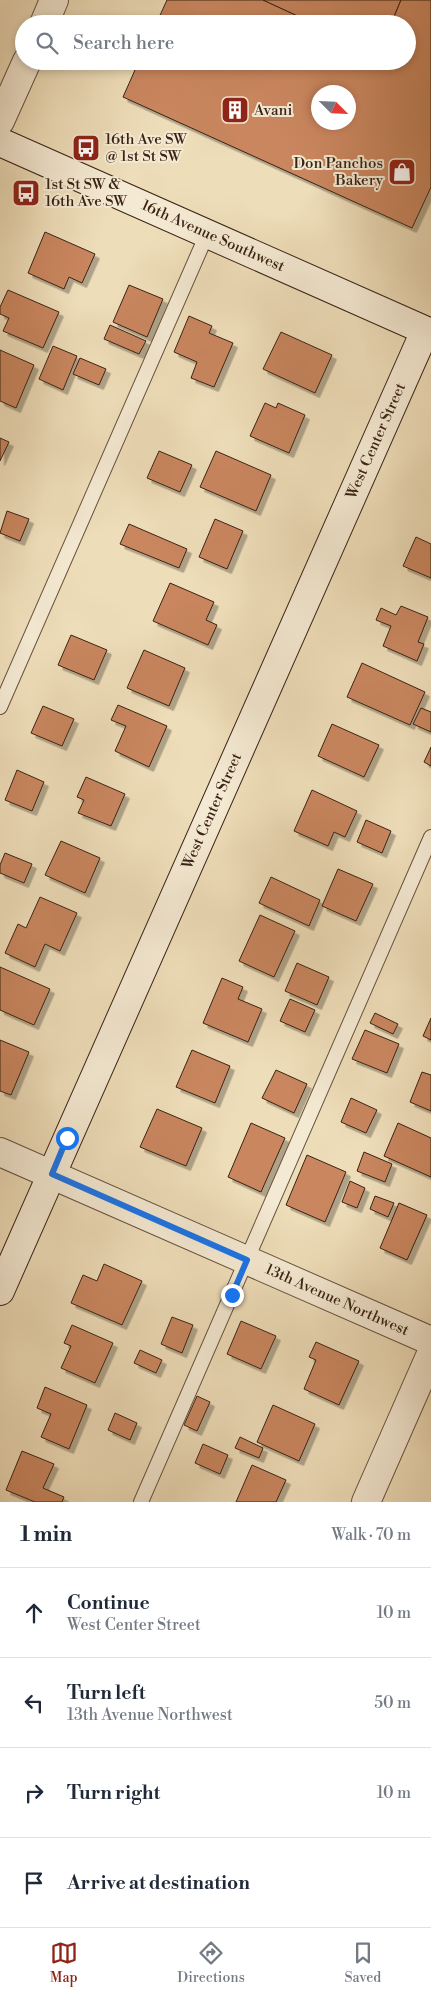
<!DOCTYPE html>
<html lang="en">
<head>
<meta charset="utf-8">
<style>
	:root { --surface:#fff; --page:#f6f6f7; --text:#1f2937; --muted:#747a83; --line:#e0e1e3; --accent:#8f2418 }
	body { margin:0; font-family:"Libre Bodoni",serif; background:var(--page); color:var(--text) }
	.compass { position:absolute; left:311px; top:85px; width:45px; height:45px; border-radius:50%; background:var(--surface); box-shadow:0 2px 8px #0003; rotate:114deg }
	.stop { position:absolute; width:15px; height:15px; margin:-11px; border:4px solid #1a73e8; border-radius:50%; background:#fff }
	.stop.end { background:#1a73e8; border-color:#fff; box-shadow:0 1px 5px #0008 }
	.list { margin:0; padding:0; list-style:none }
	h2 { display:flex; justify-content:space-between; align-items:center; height:65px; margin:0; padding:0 20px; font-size:21px }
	h2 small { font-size:16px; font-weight:400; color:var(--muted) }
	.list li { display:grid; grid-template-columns:32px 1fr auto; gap:15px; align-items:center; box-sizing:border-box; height:90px; padding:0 20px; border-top:1px solid var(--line) }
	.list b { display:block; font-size:19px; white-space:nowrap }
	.list p { margin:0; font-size:16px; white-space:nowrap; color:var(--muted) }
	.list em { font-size:16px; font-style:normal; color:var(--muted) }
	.icon { flex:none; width:28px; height:28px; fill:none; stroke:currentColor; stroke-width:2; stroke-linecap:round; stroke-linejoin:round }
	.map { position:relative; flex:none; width:431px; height:1502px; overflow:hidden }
	.search { position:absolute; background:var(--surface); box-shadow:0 2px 8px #0003; left:15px; right:15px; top:15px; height:55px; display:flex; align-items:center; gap:12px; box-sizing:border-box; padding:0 18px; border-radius:28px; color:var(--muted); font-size:19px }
	.sheet { height:425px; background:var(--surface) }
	nav { display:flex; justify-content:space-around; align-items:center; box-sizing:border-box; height:70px; border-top:1px solid var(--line); background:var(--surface); font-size:14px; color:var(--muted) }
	nav a { display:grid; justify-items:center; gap:2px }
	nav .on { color:var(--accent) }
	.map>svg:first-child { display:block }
</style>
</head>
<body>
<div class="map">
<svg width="431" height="1502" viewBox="0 0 431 1502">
	<defs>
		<filter id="shadow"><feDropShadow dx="4.5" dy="4.5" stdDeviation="0" flood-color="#0004"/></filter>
	</defs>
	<rect width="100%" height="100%" fill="#eeddb9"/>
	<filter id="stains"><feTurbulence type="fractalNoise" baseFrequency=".004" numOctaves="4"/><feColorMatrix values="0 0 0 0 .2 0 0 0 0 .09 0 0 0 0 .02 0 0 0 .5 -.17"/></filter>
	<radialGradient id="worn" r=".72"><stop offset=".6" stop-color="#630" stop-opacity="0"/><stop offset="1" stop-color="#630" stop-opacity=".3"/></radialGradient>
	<g fill="#c9865f" stroke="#392215" fill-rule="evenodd" filter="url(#shadow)">
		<path d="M 167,0 L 263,0 L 315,24 L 156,24 Z"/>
		<path d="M 263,0 L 401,0 L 391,24 L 315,24 Z"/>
		<path d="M 401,0 L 431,0 L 431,187 L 412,228 L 123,97 L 139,61 L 407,61 L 407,24 L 391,24 ZM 318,92 L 348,92 L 348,122 L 318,122 Z"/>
		<path d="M 45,232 L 95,254 L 82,283 L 69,277 L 64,289 L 28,273 Z"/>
		<path d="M 129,285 L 163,299 L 147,337 L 113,322 Z"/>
		<path d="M 8,290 L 59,312 L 43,348 L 3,331 L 9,318 L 0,314 L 0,307 Z"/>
		<path d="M 189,316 L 212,326 L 209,333 L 233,343 L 214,387 L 191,378 L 197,362 L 174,352 Z"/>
		<path d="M 110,325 L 146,341 L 139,354 L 104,339 Z"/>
		<path d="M 281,332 L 332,355 L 315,393 L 263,369 Z"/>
		<path d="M 53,346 L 77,356 L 63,390 L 39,379 Z"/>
		<path d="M 0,350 L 34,365 L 16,408 L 0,401 Z"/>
		<path d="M 80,358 L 106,369 L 99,385 L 73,374 Z"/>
		<path d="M 265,403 L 276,408 L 278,403 L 305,415 L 289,453 L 250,436 Z"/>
		<path d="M 0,438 L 9,442 L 0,461 Z"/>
		<path d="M 159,451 L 192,465 L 180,492 L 147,478 Z"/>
		<path d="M 216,451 L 271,475 L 256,511 L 200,487 Z"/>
		<path d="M 7,511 L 29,519 L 20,541 L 0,533 Z"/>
		<path d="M 215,519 L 243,531 L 227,569 L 199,557 Z"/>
		<path d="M 129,524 L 187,549 L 179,568 L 120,544 Z"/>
		<path d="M 416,537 L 431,544 L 431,578 L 403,566 Z"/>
		<path d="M 170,583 L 214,602 L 206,620 L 217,625 L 208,645 L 153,621 Z"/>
		<path d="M 401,606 L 428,617 L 418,642 L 424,644 L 417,661 L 383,646 L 391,626 L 376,620 L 381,608 L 396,615 Z"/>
		<path d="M 71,635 L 107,650 L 94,680 L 58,665 Z"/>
		<path d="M 144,650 L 185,668 L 169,706 L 127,688 Z"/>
		<path d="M 362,663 L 425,692 L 410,725 L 347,697 Z"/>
		<path d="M 118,705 L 167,726 L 149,767 L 115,751 L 126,726 L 111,720 Z"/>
		<path d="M 43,706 L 74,719 L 62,746 L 31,733 Z"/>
		<path d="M 421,708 L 431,712 L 431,732 L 413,724 Z"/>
		<path d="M 332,724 L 379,745 L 364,777 L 318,756 Z"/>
		<path d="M 431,747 L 431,766 L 424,762 Z"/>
		<path d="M 17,770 L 44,782 L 32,811 L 5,800 Z"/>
		<path d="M 86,777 L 125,794 L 111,826 L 78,813 L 84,800 L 77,797 Z"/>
		<path d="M 312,790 L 357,811 L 345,837 L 334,832 L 328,846 L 294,831 Z"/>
		<path d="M 366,820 L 391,831 L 382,853 L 357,842 Z"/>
		<path d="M 61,841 L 100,858 L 85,893 L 45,875 Z"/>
		<path d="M 5,853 L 32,864 L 24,883 L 0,873 L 0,865 Z"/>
		<path d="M 338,869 L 373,884 L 356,921 L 322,906 Z"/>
		<path d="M 271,877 L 320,900 L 309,926 L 259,903 Z"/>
		<path d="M 40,897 L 77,913 L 60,951 L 45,944 L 35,967 L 5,953 L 18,924 L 26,928 Z"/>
		<path d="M 260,915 L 295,931 L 274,977 L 239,961 Z"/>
		<path d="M 297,963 L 329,977 L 317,1005 L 285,991 Z"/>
		<path d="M 0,967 L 50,989 L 34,1025 L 0,1010 Z"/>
		<path d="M 222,978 L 243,987 L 238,999 L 262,1009 L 248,1042 L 203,1023 Z"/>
		<path d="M 290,999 L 315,1010 L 305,1032 L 280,1021 Z"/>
		<path d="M 375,1013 L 398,1024 L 393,1034 L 370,1023 Z"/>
		<path d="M 431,1018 L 431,1040 L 423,1036 Z"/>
		<path d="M 365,1030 L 399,1044 L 387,1073 L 352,1059 Z"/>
		<path d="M 0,1040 L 29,1052 L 11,1095 L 0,1091 Z"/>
		<path d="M 192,1050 L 230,1066 L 215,1103 L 176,1087 Z"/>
		<path d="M 276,1070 L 307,1084 L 294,1113 L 262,1098 Z"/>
		<path d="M 422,1072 L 431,1075 L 431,1111 L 410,1102 Z"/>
		<path d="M 351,1098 L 377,1110 L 366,1133 L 341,1122 Z"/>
		<path d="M 157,1109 L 202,1128 L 186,1166 L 140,1147 Z"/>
		<path d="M 251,1123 L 285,1138 L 261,1192 L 228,1177 Z"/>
		<path d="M 398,1123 L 431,1138 L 431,1177 L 384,1156 Z"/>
		<path d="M 364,1152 L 392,1164 L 385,1182 L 357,1171 Z"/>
		<path d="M 307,1155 L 346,1172 L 325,1222 L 286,1205 Z"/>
		<path d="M 350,1181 L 365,1188 L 357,1208 L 342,1202 Z"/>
		<path d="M 375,1196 L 394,1203 L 388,1217 L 370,1209 Z"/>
		<path d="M 399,1203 L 427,1215 L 407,1260 L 380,1248 Z"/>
		<path d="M 104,1264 L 142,1281 L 122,1325 L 71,1303 L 83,1275 L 97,1281 Z"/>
		<path d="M 172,1317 L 193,1325 L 182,1353 L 161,1344 Z"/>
		<path d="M 241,1321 L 276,1336 L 261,1369 L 227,1354 Z"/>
		<path d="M 72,1325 L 113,1343 L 95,1383 L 61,1368 L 71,1346 L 64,1343 Z"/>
		<path d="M 316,1342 L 359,1361 L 339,1405 L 304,1389 L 316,1360 L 309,1357 Z"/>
		<path d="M 140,1350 L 162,1360 L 156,1373 L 134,1363 Z"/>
		<path d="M 45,1387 L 87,1405 L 69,1449 L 41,1437 L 51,1414 L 37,1408 Z"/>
		<path d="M 197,1396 L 210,1402 L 197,1431 L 184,1425 Z"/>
		<path d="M 273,1405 L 315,1424 L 299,1461 L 257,1442 Z"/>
		<path d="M 115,1413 L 137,1423 L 130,1440 L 108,1430 Z"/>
		<path d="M 240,1437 L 263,1448 L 259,1458 L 235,1448 Z"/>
		<path d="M 203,1444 L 228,1455 L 220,1474 L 195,1463 Z"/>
		<path d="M 22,1451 L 54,1464 L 43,1488 L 64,1497 L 62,1502 L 35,1502 L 6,1490 Z"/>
		<path d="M 252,1465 L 286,1480 L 276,1502 L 236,1502 Z"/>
	</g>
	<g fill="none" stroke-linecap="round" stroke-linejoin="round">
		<defs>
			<g id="lane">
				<path d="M 0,707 L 207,234"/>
				<path d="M 141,1502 L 431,837"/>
			</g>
			<g id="street">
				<path d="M 44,24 L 54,0"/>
				<path d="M 0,121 L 27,61"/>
				<path d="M 0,1152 L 431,1341"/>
				<path d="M 366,1502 L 431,1354"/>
			</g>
			<g id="secondary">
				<path d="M 0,142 L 431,333"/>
				<path d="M 0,1291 L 425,331"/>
			</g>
		</defs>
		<use href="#lane" stroke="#66513e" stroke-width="16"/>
		<use href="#street" stroke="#66513e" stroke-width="30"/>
		<use href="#secondary" stroke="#392215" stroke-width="30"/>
		<use href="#lane" stroke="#f4e9d2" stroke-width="14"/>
		<use href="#street" stroke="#f4e9d2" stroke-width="28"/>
		<use href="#secondary" stroke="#f4e9d2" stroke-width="28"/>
	</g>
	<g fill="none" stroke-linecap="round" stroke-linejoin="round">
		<path stroke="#1a73e8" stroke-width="6" d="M 67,1138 L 52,1174 L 247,1260 L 232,1295"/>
	</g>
	<defs>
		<symbol id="building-square" viewBox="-11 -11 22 22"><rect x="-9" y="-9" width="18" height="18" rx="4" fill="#8f2418" stroke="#f4e9d2"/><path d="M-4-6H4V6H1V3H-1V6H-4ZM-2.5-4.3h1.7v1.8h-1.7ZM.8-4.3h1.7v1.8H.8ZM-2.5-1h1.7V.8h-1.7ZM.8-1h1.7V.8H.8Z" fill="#fff"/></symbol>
		<symbol id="bus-square" viewBox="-11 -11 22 22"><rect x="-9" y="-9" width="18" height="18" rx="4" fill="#8f2418" stroke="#f4e9d2"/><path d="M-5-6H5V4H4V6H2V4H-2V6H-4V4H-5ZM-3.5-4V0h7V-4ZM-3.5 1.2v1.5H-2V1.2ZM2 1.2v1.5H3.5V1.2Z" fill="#fff"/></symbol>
		<symbol id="shop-square" viewBox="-11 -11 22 22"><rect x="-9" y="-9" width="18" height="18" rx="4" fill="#8f2418" stroke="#f4e9d2"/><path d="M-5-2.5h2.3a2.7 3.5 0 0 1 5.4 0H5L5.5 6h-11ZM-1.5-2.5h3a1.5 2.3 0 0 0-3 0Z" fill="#fff"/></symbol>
	</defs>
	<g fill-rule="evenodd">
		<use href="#building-square" x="219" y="94" width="32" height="32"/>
		<use href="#bus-square" x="70" y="132" width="32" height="32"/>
		<use href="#shop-square" x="386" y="156" width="32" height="32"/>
		<use href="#bus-square" x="10" y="177" width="32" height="32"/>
	</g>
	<g text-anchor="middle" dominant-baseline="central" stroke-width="4" stroke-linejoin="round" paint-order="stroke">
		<g font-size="15" fill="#392215" stroke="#f4e9d2" text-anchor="start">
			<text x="254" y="110">Avani</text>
			<text x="105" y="139">16th Ave SW<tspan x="105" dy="17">@ 1st St SW</tspan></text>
			<text x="383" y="163" text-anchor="end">Don Panchos<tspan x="383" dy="17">Bakery</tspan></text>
			<text x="45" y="184">1st St SW &amp;<tspan x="45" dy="17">16th Ave SW</tspan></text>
		</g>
		<g font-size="15" fill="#392215" stroke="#f4e9d2">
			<text transform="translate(213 236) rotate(24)">16th Avenue Southwest</text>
			<text transform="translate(376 441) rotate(-66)">West Center Street</text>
			<text transform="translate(212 811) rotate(-66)">West Center Street</text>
			<text transform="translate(337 1300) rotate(24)">13th Avenue Northwest</text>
		</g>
	</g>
	<rect width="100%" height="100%" filter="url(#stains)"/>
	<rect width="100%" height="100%" fill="url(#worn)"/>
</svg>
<svg class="compass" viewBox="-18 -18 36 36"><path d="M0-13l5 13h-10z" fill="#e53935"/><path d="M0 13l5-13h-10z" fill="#747a83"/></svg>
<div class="stop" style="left:67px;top:1138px"></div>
<div class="stop end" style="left:232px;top:1295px"></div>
<div class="search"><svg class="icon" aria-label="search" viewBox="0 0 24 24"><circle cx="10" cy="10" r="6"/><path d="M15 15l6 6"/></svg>Search here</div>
</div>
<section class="sheet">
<h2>1 min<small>Walk · 70 m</small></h2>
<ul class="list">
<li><svg class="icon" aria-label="ahead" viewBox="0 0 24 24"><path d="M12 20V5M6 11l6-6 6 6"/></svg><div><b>Continue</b><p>West Center Street</p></div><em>10 m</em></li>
<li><svg class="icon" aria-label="left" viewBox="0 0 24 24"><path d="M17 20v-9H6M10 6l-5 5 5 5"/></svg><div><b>Turn left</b><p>13th Avenue Northwest</p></div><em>50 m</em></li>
<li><svg class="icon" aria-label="right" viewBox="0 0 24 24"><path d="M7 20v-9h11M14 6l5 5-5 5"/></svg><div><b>Turn right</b></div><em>10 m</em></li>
<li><svg class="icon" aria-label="arrive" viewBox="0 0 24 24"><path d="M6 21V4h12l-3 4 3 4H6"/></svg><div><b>Arrive at destination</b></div></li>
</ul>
</section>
<nav>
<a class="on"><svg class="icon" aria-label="map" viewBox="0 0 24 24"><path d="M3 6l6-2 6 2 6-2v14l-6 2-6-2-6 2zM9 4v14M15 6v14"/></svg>Map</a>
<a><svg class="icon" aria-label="directions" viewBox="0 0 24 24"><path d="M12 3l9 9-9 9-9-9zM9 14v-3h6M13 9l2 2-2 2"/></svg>Directions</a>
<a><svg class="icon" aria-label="saved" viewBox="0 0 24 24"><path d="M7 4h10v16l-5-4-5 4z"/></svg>Saved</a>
</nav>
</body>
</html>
